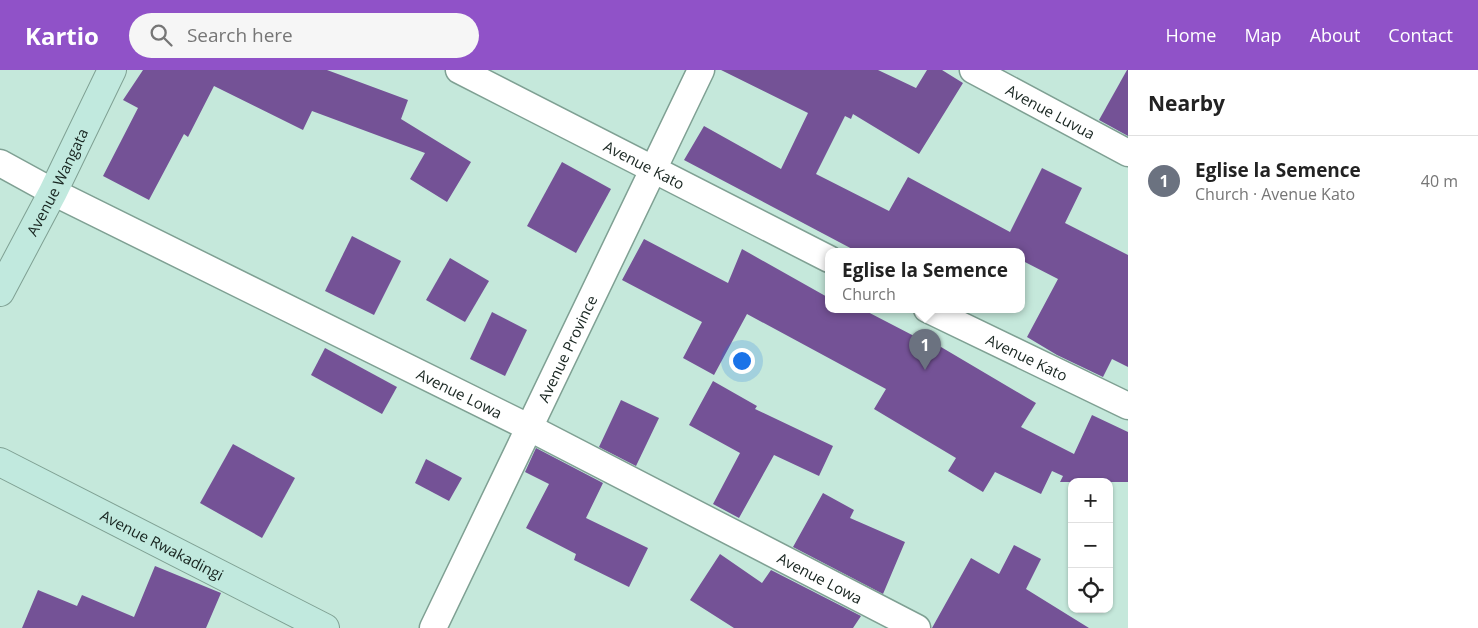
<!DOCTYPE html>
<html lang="en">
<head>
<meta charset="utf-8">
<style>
	:root { --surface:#fff; --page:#f6f6f6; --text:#222; --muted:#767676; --line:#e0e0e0; --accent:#9052c8 }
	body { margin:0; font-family:"Open Sans",sans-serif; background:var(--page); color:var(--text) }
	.controls { position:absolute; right:15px; bottom:15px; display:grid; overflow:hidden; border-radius:10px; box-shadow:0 1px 4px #0004 }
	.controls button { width:45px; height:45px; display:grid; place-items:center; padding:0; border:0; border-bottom:1px solid var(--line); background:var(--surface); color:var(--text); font:25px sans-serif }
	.you { position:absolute; left:741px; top:290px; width:18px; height:18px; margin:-12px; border:4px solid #fff; border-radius:50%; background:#1a73e8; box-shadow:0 0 0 8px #1a73e833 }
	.badge { display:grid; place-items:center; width:32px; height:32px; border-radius:50%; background:var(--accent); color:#fff; font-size:16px; font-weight:700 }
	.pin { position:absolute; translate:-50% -41px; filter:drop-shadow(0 1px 2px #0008) }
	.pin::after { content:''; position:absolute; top:26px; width:18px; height:15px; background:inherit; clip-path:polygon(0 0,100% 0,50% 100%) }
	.popup { position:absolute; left:825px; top:178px; width:200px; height:65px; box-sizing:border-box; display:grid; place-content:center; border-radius:10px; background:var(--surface); filter:drop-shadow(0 1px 4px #0005); font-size:16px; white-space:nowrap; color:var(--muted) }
	.popup b { font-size:19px; color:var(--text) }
	.popup::after { content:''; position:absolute; left:50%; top:100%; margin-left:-10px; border:10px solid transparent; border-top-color:var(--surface) }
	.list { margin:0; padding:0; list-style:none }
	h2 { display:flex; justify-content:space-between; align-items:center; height:65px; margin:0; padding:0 20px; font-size:21px }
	h2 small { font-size:16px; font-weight:400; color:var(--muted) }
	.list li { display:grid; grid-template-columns:32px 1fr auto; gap:15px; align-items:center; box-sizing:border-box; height:90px; padding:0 20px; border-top:1px solid var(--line) }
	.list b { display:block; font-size:19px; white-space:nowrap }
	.list p { margin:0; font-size:16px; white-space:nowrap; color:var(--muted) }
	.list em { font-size:16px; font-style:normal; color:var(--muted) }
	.icon { flex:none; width:28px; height:28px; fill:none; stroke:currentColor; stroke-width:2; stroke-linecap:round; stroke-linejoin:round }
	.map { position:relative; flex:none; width:1128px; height:558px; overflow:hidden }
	header { display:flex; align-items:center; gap:30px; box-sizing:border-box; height:70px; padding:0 25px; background:var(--accent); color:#fff }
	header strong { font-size:24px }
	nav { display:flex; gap:28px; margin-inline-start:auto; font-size:18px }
	.search { width:350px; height:45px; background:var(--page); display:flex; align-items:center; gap:12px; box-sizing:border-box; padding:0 18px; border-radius:28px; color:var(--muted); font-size:19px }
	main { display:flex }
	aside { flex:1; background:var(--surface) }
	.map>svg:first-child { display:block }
</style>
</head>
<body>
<header>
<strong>Kartio</strong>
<div class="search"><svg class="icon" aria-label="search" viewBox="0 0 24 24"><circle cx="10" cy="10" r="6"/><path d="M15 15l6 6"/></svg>Search here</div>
<nav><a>Home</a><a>Map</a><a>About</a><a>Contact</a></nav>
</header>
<main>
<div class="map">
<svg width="1128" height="558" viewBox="0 0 1128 558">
	<rect width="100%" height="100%" fill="#c5e8db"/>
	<g fill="#745296">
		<path d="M 143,0 L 327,0 L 408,30 L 401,49 L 471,92 L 447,132 L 410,109 L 425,83 L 312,41 L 303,60 L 214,16 L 188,67 L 184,64 L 149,130 L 103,106 L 138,38 L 123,30 Z"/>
		<path d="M 721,0 L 878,0 L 916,18 L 927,0 L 942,0 L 963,13 L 919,84 L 853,44 L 851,49 L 845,46 L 816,104 L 889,141 L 908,107 L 1010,162 L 1042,98 L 1082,118 L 1065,153 L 1128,185 L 1128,297 L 1112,289 L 1103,307 L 1057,285 L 1027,267 L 1058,209 L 1021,190 L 1021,181 L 856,181 L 684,90 L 704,56 L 781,99 L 808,43 Z"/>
		<path d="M 1127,0 L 1128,0 L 1128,66 L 1099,50 Z"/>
		<path d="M 562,92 L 611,119 L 576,183 L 527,156 Z"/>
		<path d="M 352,166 L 401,191 L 374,245 L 325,221 Z"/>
		<path d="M 644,169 L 728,213 L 742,179 L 829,228 L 829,239 L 862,239 L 916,267 L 919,264 L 1036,333 L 1021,357 L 1074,384 L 1092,345 L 1128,362 L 1128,412 L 1110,412 L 1109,414 L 1109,412 L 1060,412 L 1063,406 L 1052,401 L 1041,424 L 995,402 L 983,422 L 948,401 L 956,388 L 874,339 L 886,319 L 747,244 L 714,305 L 683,288 L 702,252 L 622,210 Z"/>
		<path d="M 450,188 L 489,211 L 465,252 L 426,230 Z"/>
		<path d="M 492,242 L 527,260 L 505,306 L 470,289 Z"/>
		<path d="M 325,278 L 397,317 L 382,344 L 311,305 Z"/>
		<path d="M 713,311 L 757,336 L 755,339 L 833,376 L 819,406 L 774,385 L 739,448 L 713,434 L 740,383 L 689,355 Z"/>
		<path d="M 621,330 L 659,348 L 636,396 L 599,377 Z"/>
		<path d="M 233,374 L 295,408 L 262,468 L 200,433 Z"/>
		<path d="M 536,378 L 603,413 L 586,448 L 648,478 L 629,517 L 574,490 L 576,484 L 526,458 L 549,414 L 525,402 Z"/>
		<path d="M 426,389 L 462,408 L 449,431 L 415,413 Z"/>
		<path d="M 823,423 L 854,440 L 850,448 L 905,472 L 883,524 L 793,477 Z"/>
		<path d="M 1014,475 L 1041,489 L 1026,519 L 1089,558 L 932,558 L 971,488 L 999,504 Z"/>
		<path d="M 720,484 L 762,513 L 771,500 L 861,546 L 853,558 L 734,558 L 690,530 Z"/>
		<path d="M 155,496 L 221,523 L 206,558 L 22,558 L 38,520 L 77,536 L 82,525 L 134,547 Z"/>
	</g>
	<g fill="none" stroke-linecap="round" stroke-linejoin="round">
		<defs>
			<g id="street">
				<path id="s1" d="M 459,0 L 829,189"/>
				<path id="s2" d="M 973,0 L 1128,83"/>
				<path id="s3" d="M 0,93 L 53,122 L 528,357 L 917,558"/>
				<path id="s4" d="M 927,239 L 1128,336"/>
				<path id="s5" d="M 433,558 L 701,0"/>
			</g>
			<g id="secondary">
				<path id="s6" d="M 0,222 L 53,122 L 112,0"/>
				<path id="s7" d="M 0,392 L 325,558"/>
			</g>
		</defs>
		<use href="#street" stroke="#7fa093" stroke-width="29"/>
		<use href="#secondary" stroke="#7fa093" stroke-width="30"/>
		<use href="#street" stroke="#fff" stroke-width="26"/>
		<use href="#secondary" stroke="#c1e9de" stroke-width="28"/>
	</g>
	<g text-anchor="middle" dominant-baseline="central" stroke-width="5" stroke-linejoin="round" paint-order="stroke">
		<g font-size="15" fill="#182520" stroke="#d2f5e8">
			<text stroke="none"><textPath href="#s2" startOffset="88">Avenue Luvua</textPath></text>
			<text stroke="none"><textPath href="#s1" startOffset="208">Avenue Kato</textPath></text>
			<text stroke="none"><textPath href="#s6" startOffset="124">Avenue Wangata</textPath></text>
			<text stroke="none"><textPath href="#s5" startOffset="310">Avenue Province</textPath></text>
			<text stroke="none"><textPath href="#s4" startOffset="111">Avenue Kato</textPath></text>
			<text stroke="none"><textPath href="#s3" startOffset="514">Avenue Lowa</textPath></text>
			<text stroke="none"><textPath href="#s7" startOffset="182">Avenue Rwakadingi</textPath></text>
			<text stroke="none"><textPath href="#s3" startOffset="919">Avenue Lowa</textPath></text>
		</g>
	</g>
</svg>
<div class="controls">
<button>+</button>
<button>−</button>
<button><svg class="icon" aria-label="locate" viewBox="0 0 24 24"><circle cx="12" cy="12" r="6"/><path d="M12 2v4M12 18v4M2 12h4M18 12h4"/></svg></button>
</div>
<div class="you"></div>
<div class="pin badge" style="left:925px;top:300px;background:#6b7280">1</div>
<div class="popup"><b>Eglise la Semence</b>Church</div>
</div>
<aside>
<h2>Nearby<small></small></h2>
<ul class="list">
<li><span class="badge" style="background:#6b7280">1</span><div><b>Eglise la Semence</b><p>Church · Avenue Kato</p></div><em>40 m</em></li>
</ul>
</aside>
</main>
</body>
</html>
